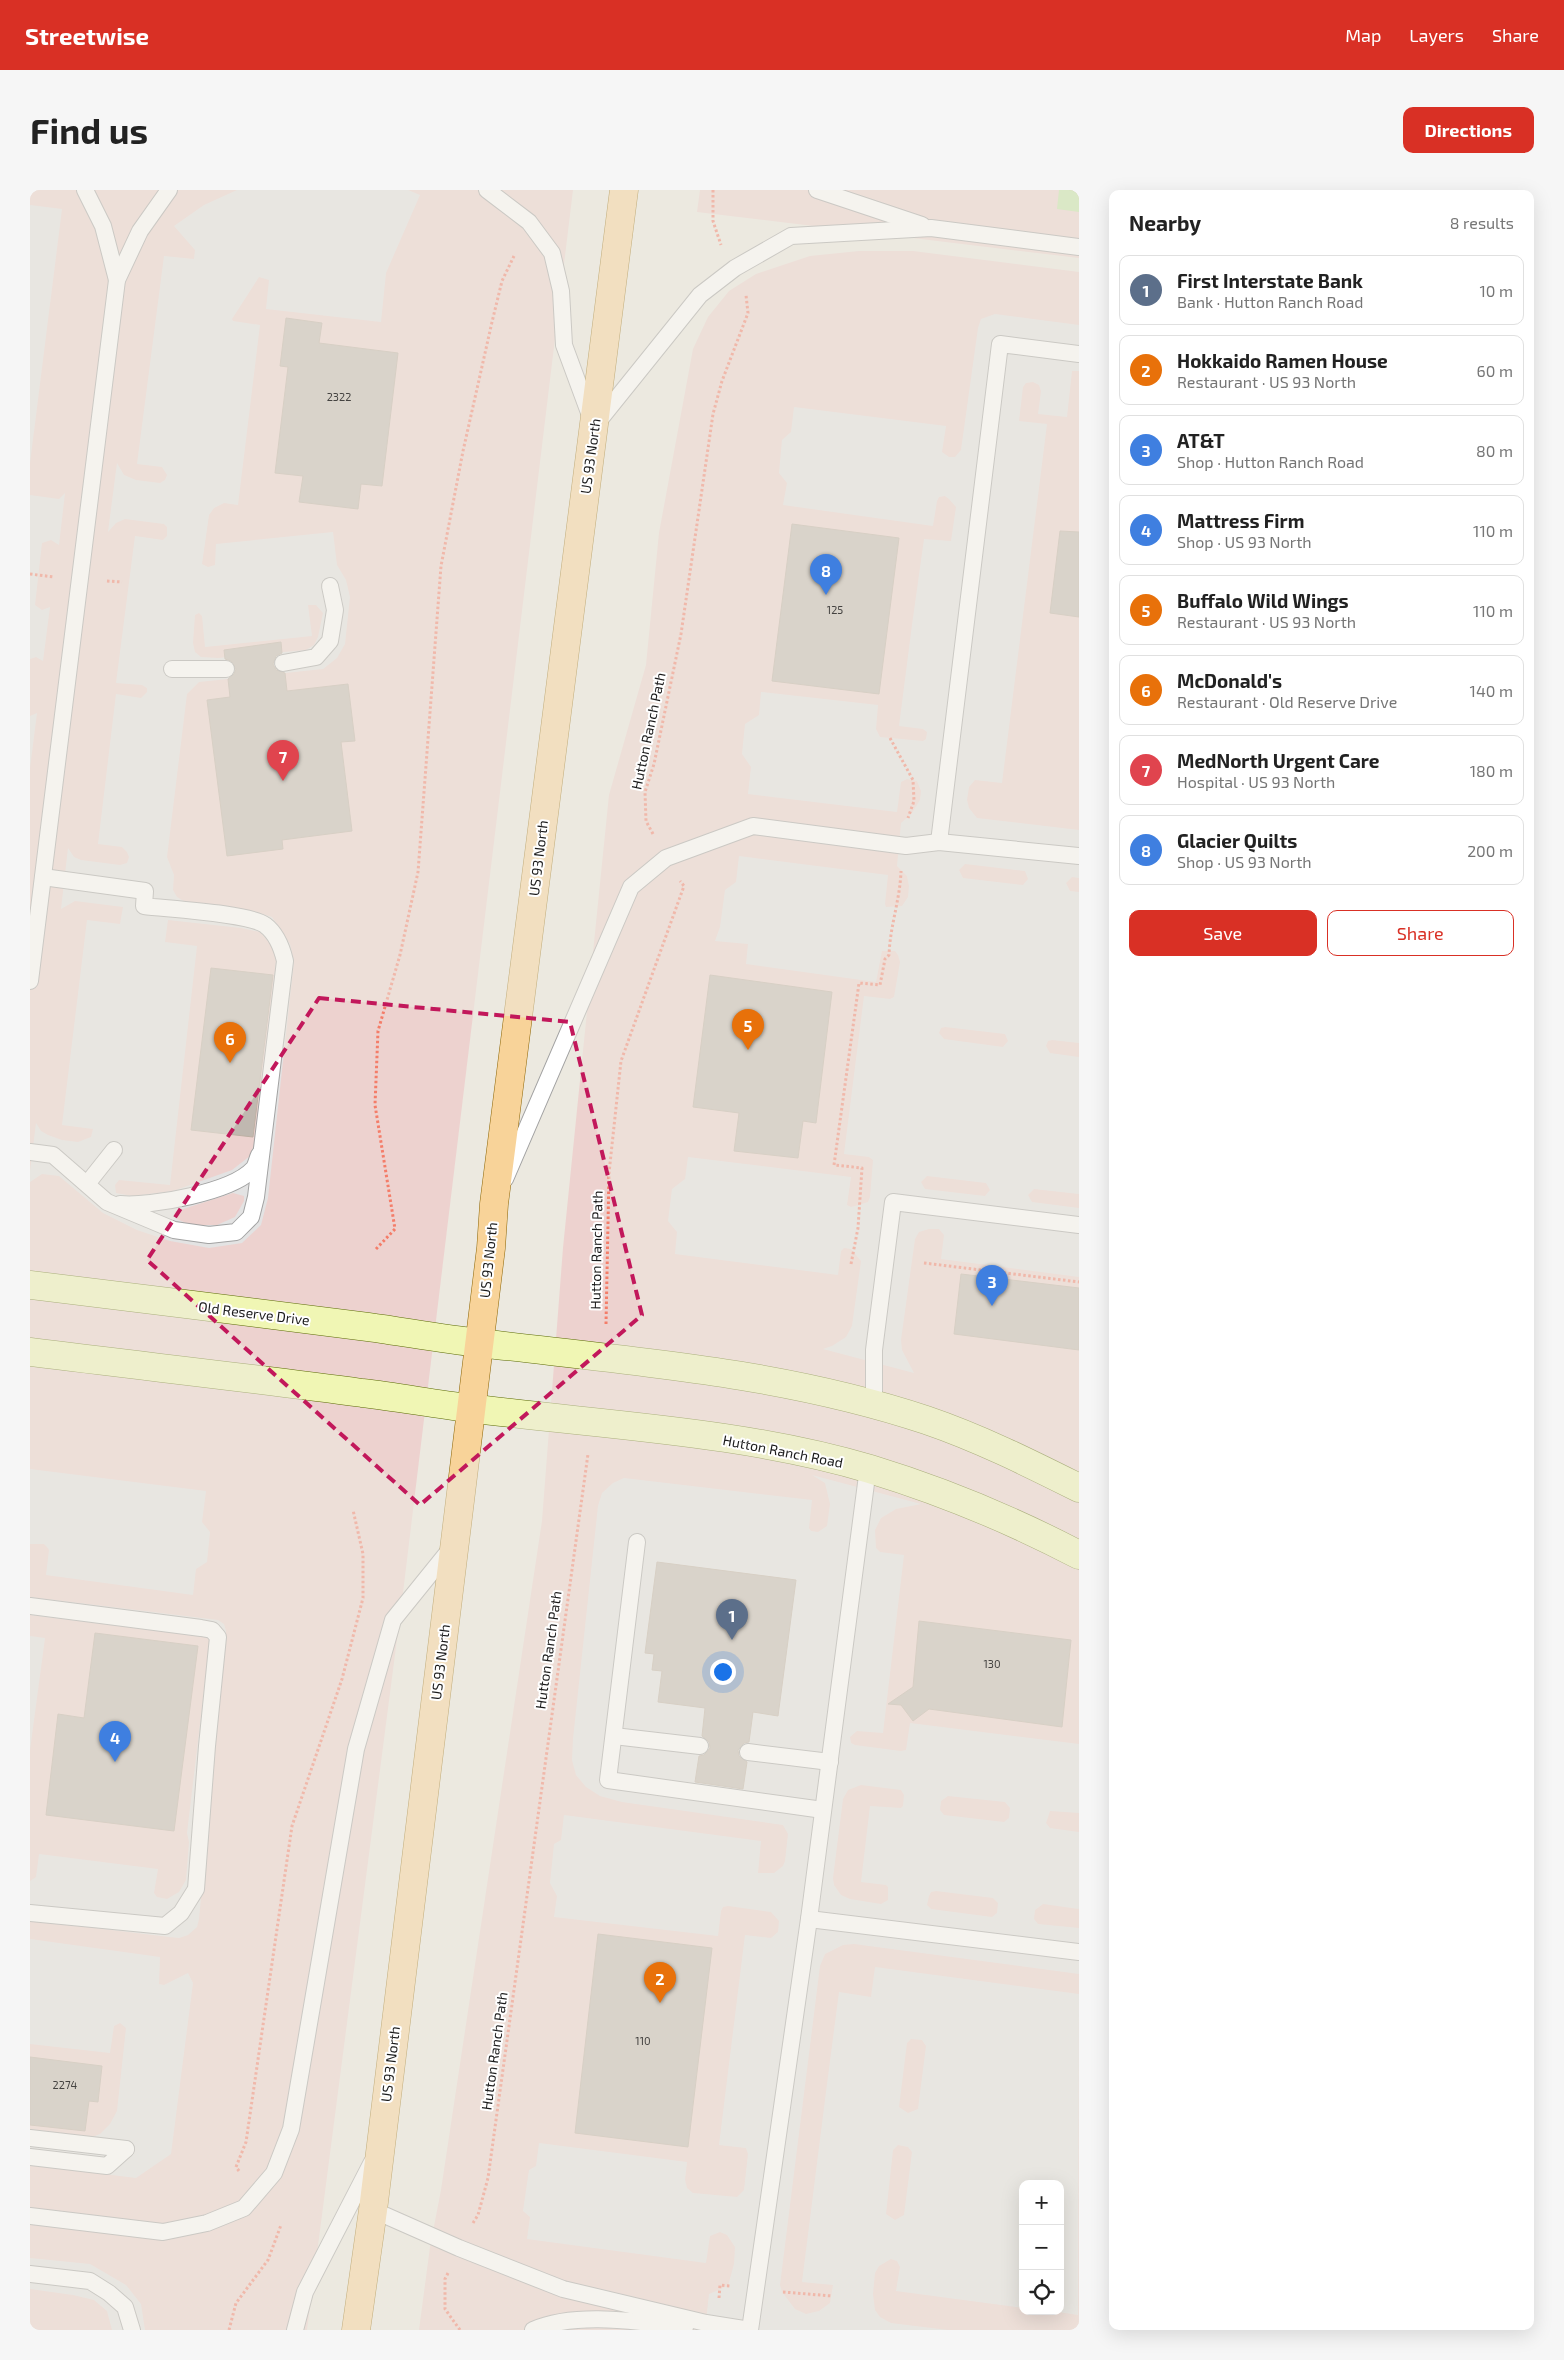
<!DOCTYPE html>
<html lang="en">
<head>
<meta charset="utf-8">
<style>
	:root { --surface:#fff; --page:#f6f6f6; --text:#222; --muted:#767676; --line:#e0e0e0; --accent:#d93025 }
	body { margin:0; font-family:"Exo 2",sans-serif; background:var(--page); color:var(--text) }
	.controls { position:absolute; right:15px; bottom:15px; display:grid; overflow:hidden; border-radius:10px; box-shadow:0 5px 20px #0002 }
	.controls button { width:45px; height:45px; display:grid; place-items:center; padding:0; border:0; border-bottom:1px solid var(--line); background:var(--surface); color:var(--text); font:25px sans-serif }
	.you { position:absolute; left:692px; top:1481px; width:18px; height:18px; margin:-12px; border:4px solid #fff; border-radius:50%; background:#1a73e8; box-shadow:0 0 0 8px #1a73e833 }
	.badge { display:grid; place-items:center; width:32px; height:32px; border-radius:50%; background:var(--accent); color:#fff; font-size:16px; font-weight:700 }
	.pin { position:absolute; translate:-50% -41px; filter:drop-shadow(0 1px 2px #0008) }
	.pin::after { content:''; position:absolute; top:26px; width:18px; height:15px; background:inherit; clip-path:polygon(0 0,100% 0,50% 100%) }
	.list { margin:0; padding:0; list-style:none }
	h2 { display:flex; justify-content:space-between; align-items:center; height:65px; margin:0; padding:0 20px; font-size:21px }
	h2 small { font-size:16px; font-weight:400; color:var(--muted) }
	.list li { display:grid; grid-template-columns:32px 1fr auto; gap:15px; align-items:center; box-sizing:border-box; height:70px; margin:0 10px 10px; padding:0 10px; border:1px solid var(--line); border-radius:10px }
	.list b { display:block; font-size:19px; white-space:nowrap }
	.list p { margin:0; font-size:16px; white-space:nowrap; color:var(--muted) }
	.list em { font-size:16px; font-style:normal; color:var(--muted) }
	.actions { display:flex; gap:10px; padding:15px 20px }
	.actions a { flex:1; padding:11px 0; border:1px solid var(--accent); border-radius:10px; text-align:center; font-size:18px; color:var(--accent) }
	.actions .main { background:var(--accent); color:#fff }
	.icon { flex:none; width:28px; height:28px; fill:none; stroke:currentColor; stroke-width:2; stroke-linecap:round; stroke-linejoin:round }
	.map { position:relative; flex:none; width:1049px; height:2140px; overflow:hidden; border-radius:10px }
	header { display:flex; align-items:center; gap:30px; box-sizing:border-box; height:70px; padding:0 25px; background:var(--accent); color:#fff }
	header strong { font-size:24px }
	nav { display:flex; gap:28px; margin-inline-start:auto; font-size:18px }
	.intro { display:flex; align-items:center; justify-content:space-between; box-sizing:border-box; height:120px; padding:0 30px }
	h1 { margin:0; font-size:35px }
	.button { padding:12px 22px; border-radius:10px; background:var(--accent); color:#fff; font-size:18px; font-weight:700 }
	main { display:flex; gap:30px; padding:0 30px }
	aside { flex:1; background:var(--surface); border-radius:10px; box-shadow:0 5px 20px #0002 }
	.map>svg:first-child { display:block }
</style>
</head>
<body>
<header>
<strong>Streetwise</strong>
<nav><a>Map</a><a>Layers</a><a>Share</a></nav>
</header>
<div class="intro"><h1>Find us</h1><a class="button">Directions</a></div>
<main>
<div class="map">
<svg width="1049" height="2140" viewBox="0 0 1049 2140">
	<rect width="100%" height="100%" fill="#ece9e0"/>
	<g fill="#edd2cf" fill-rule="evenodd">
		<path d="M 0,0 L 543,0 L 372,1411 L 277,2140 L 0,2140 Z"/>
		<path d="M 670,0 L 1049,0 L 1049,68 L 667,22 Z"/>
		<path d="M 829,61 L 883,61 L 1049,82 L 1049,2140 L 389,2140 L 400,2057 L 411,2000 L 512,1331 L 533,1058 L 579,605 L 616,475 L 629,343 L 663,159 L 678,127 L 699,101 L 726,84 L 780,66 ZM 993,1994 L 1030,1994 L 1030,2121 L 993,2121 Z"/>
	</g>
	<path fill="#c3e6a6" d="M 1029,0 L 1049,0 L 1049,22 L 1027,19 Z"/>
	<g fill="#e3e3e3" fill-rule="evenodd">
		<path d="M 207,0 L 378,0 L 390,5 L 356,83 L 351,132 L 236,119 L 239,90 L 229,87 L 202,129 L 203,131 L 230,135 L 208,315 L 194,313 L 184,318 L 179,325 L 172,374 L 178,377 L 185,375 L 186,354 L 303,342 L 307,375 L 316,390 L 320,407 L 315,454 L 307,468 L 293,479 L 169,492 L 157,504 L 137,667 L 144,685 L 143,700 L 147,707 L 157,713 L 226,722 L 242,727 L 260,754 L 264,771 L 238,1008 L 231,1035 L 212,1053 L 179,1058 L 140,1051 L 107,1040 L 73,1023 L 29,986 L 12,984 L 0,992 L 0,981 L 6,933 L 11,941 L 18,945 L 32,950 L 48,952 L 61,947 L 63,939 L 32,935 L 57,730 L 90,734 L 93,717 L 45,711 L 31,719 L 38,658 L 44,667 L 51,670 L 90,675 L 97,673 L 99,667 L 97,662 L 92,657 L 68,654 L 86,504 L 111,508 L 117,502 L 117,498 L 112,495 L 86,493 L 105,346 L 133,350 L 137,346 L 137,337 L 134,334 L 95,329 L 86,333 L 78,342 L 87,273 L 94,285 L 106,290 L 130,293 L 135,290 L 137,285 L 132,277 L 107,274 L 134,66 L 164,69 L 165,60 L 144,36 L 174,15 ZM 278,415 L 286,415 L 293,423 L 288,447 L 284,455 L 276,460 L 188,468 L 171,467 L 165,462 L 163,453 L 165,425 L 169,423 L 172,426 L 175,457 L 282,446 ZM 138,730 L 211,738 L 230,742 L 243,757 L 246,771 L 226,949 L 220,966 L 202,980 L 143,1001 L 102,1006 L 86,1003 L 85,995 L 89,990 L 140,995 L 167,756 L 135,752 ZM 203,1003 L 214,1006 L 214,1011 L 205,1027 L 187,1035 L 160,1035 L 147,1029 L 144,1022 Z"/>
		<path d="M 0,15 L 32,19 L 0,273 Z"/>
		<path d="M 965,124 L 1049,135 L 1049,181 L 1042,181 L 1037,227 L 1008,224 L 1011,201 L 1009,195 L 1003,192 L 996,193 L 993,197 L 989,231 L 1017,234 L 972,593 L 945,590 L 939,597 L 937,610 L 939,618 L 947,628 L 1049,640 L 1049,688 L 1042,687 L 1036,693 L 1040,701 L 1049,702 L 1049,853 L 1022,850 L 1018,851 L 1016,856 L 1020,863 L 1049,867 L 1049,1004 L 1004,999 L 998,1005 L 1002,1012 L 1049,1018 L 1049,1087 L 911,1069 L 914,1045 L 909,1039 L 899,1039 L 889,1042 L 885,1049 L 871,1150 L 872,1160 L 884,1183 L 793,1159 L 802,1156 L 816,1147 L 822,1136 L 831,1071 L 821,1059 L 814,1058 L 811,1061 L 808,1085 L 645,1064 L 647,1042 L 638,1031 L 642,999 L 655,989 L 658,967 L 821,987 L 817,1015 L 821,1017 L 829,1015 L 838,1012 L 840,1007 L 843,970 L 839,967 L 814,964 L 834,806 L 860,809 L 864,807 L 870,772 L 868,765 L 865,761 L 852,761 L 846,792 L 716,774 L 718,754 L 685,751 L 690,737 L 695,700 L 706,692 L 709,666 L 858,685 L 855,714 L 856,717 L 872,716 L 878,707 L 879,696 L 877,686 L 867,676 L 871,633 L 882,623 L 890,610 L 891,601 L 887,591 L 877,589 L 871,592 L 867,622 L 718,604 L 721,577 L 712,564 L 715,534 L 729,525 L 731,502 L 848,515 L 846,539 L 850,547 L 893,551 L 896,549 L 897,542 L 893,539 L 869,536 L 882,435 L 894,349 L 921,351 L 926,317 L 919,309 L 915,306 L 909,307 L 907,311 L 903,336 L 753,315 L 757,293 L 749,283 L 752,250 L 761,242 L 764,217 L 916,236 L 912,262 L 919,267 L 925,267 L 931,260 L 948,138 L 951,129 ZM 935,674 L 995,681 L 998,689 L 993,695 L 933,688 L 929,680 ZM 915,837 L 975,844 L 978,851 L 973,857 L 914,849 L 909,843 L 911,838 ZM 897,986 L 956,993 L 960,1000 L 955,1006 L 895,999 L 891,992 Z"/>
		<path d="M 35,303 L 29,355 L 21,350 L 12,353 L 5,415 L 12,420 L 20,417 L 13,471 L 6,467 L 0,469 L 0,305 L 29,309 Z"/>
		<path d="M 7,523 L 0,578 L 0,526 Z"/>
		<path d="M 0,1279 L 176,1301 L 172,1332 L 180,1342 L 177,1372 L 166,1379 L 163,1405 L 16,1385 L 19,1360 L 17,1357 L 14,1354 L 0,1354 Z"/>
		<path d="M 782,1285 L 891,1314 L 866,1319 L 851,1328 L 845,1340 L 846,1358 L 850,1362 L 874,1365 L 853,1543 L 827,1541 L 820,1547 L 821,1553 L 825,1555 L 871,1561 L 876,1560 L 880,1533 L 1049,1554 L 1049,1623 L 1020,1621 L 1016,1633 L 1020,1638 L 1049,1642 L 1049,1719 L 1013,1714 L 1005,1720 L 1004,1729 L 1008,1734 L 1049,1738 L 1049,1784 L 824,1754 L 813,1755 L 795,1764 L 790,1776 L 750,2095 L 752,2102 L 765,2119 L 776,2124 L 789,2121 L 800,2113 L 803,2095 L 772,2092 L 797,1894 L 809,1802 L 841,1807 L 845,1777 L 1049,1804 L 1048,2125 L 1022,2121 L 1030,2121 L 1030,1994 L 993,1994 L 993,2118 L 866,2101 L 870,2077 L 867,2071 L 861,2069 L 849,2076 L 845,2083 L 843,2104 L 845,2120 L 850,2127 L 861,2133 L 918,2140 L 675,2140 L 679,2104 L 698,2096 L 704,2074 L 705,2057 L 697,2045 L 690,2042 L 680,2046 L 676,2073 L 497,2049 L 500,2027 L 493,2021 L 499,1980 L 506,1976 L 509,1953 L 657,1972 L 655,1990 L 657,1998 L 663,2003 L 707,2007 L 714,2000 L 718,1964 L 716,1958 L 689,1955 L 715,1745 L 741,1748 L 748,1742 L 749,1731 L 741,1722 L 698,1716 L 693,1717 L 691,1721 L 688,1746 L 524,1727 L 527,1706 L 520,1693 L 524,1654 L 531,1650 L 534,1625 L 731,1651 L 728,1683 L 744,1683 L 753,1676 L 755,1671 L 758,1644 L 753,1635 L 592,1612 L 570,1606 L 556,1597 L 546,1585 L 542,1570 L 543,1549 L 568,1316 L 572,1303 L 583,1293 L 594,1288 L 782,1310 L 779,1338 L 781,1341 L 788,1342 L 797,1336 L 800,1314 L 795,1293 ZM 831,1595 L 871,1600 L 874,1605 L 873,1616 L 871,1618 L 840,1616 L 831,1692 L 856,1695 L 858,1697 L 858,1710 L 851,1714 L 820,1709 L 811,1705 L 804,1695 L 803,1688 L 813,1609 L 818,1600 ZM 918,1606 L 975,1612 L 980,1618 L 979,1628 L 974,1632 L 914,1625 L 910,1620 L 911,1611 ZM 906,1701 L 963,1708 L 968,1713 L 967,1723 L 962,1727 L 901,1719 L 897,1715 L 899,1706 L 901,1702 ZM 881,1849 L 892,1850 L 896,1856 L 888,1919 L 878,1923 L 869,1917 L 877,1853 ZM 868,1955 L 878,1957 L 882,1962 L 874,2025 L 865,2030 L 856,2024 L 863,1960 Z"/>
		<path d="M 0,1407 L 188,1430 L 194,1434 L 196,1441 L 169,1729 L 167,1737 L 158,1745 L 149,1748 L 139,1747 L 0,1730 L 0,1691 L 6,1687 L 9,1664 L 128,1679 L 124,1703 L 127,1707 L 137,1709 L 149,1702 L 156,1690 L 159,1652 L 157,1643 L 180,1451 L 177,1447 L 170,1446 L 0,1425 Z"/>
		<path d="M 0,1446 L 15,1448 L 0,1560 Z"/>
		<path d="M 0,1749 L 130,1767 L 129,1794 L 134,1795 L 158,1783 L 163,1793 L 141,1964 L 106,1988 L 0,1975 L 0,1939 L 62,1947 L 70,1944 L 80,1934 L 87,1921 L 96,1838 L 90,1833 L 84,1836 L 80,1863 L 0,1854 Z"/>
		<path d="M 0,2068 L 60,2074 L 96,2095 L 111,2114 L 115,2140 L 82,2140 L 77,2121 L 64,2110 L 43,2105 L 0,2099 Z"/>
	</g>
	<g fill="#c0b8b0" stroke="#bdb0a3">
		<path d="M 256,128 L 292,133 L 289,153 L 368,163 L 352,296 L 331,294 L 328,319 L 269,312 L 273,286 L 245,283 L 258,177 L 250,176 Z"/>
		<path d="M 762,334 L 869,348 L 849,504 L 742,491 Z"/>
		<path d="M 1030,341 L 1049,342 L 1049,427 L 1020,423 Z"/>
		<path d="M 251,452 L 252,463 L 246,466 L 243,474 L 246,480 L 255,483 L 257,501 L 318,494 L 325,551 L 311,552 L 322,641 L 252,650 L 253,659 L 197,666 L 177,510 L 200,507 L 198,489 L 204,484 L 206,479 L 201,471 L 195,469 L 194,460 Z"/>
		<path d="M 181,778 L 243,785 L 223,947 L 161,940 Z"/>
		<path d="M 680,785 L 802,802 L 786,933 L 773,931 L 768,968 L 704,961 L 709,923 L 663,917 Z"/>
		<path d="M 931,1084 L 1049,1098 L 1049,1160 L 924,1144 Z"/>
		<path d="M 627,1372 L 766,1390 L 748,1526 L 723,1522 L 719,1552 L 714,1553 L 708,1560 L 709,1566 L 717,1572 L 713,1599 L 665,1592 L 669,1566 L 674,1565 L 680,1558 L 679,1552 L 672,1546 L 675,1518 L 628,1512 L 632,1481 L 622,1480 L 624,1464 L 615,1463 Z"/>
		<path d="M 889,1431 L 1041,1450 L 1032,1537 L 899,1519 L 883,1531 L 871,1515 L 858,1514 L 883,1497 Z"/>
		<path d="M 65,1443 L 168,1456 L 144,1641 L 16,1625 L 28,1524 L 54,1528 Z"/>
		<path d="M 568,1744 L 682,1758 L 658,1957 L 545,1943 Z"/>
		<path d="M 0,1867 L 72,1876 L 68,1912 L 59,1911 L 55,1941 L 0,1935 Z"/>
	</g>
	<g fill="none" stroke-linecap="round" stroke-linejoin="round">
		<defs>
			<g id="lane">
				<path d="M 55,0 L 73,36 L 87,90"/>
				<path d="M 457,0 L 499,32 L 522,63 L 531,101 L 534,155 L 561,228"/>
				<path d="M 787,0 L 892,35"/>
				<path d="M 567,233 L 670,105 L 705,78 L 761,46 L 901,38 L 1049,57"/>
				<path d="M 253,473 L 286,467 L 300,451 L 305,420 L 300,396"/>
				<path d="M 142,479 L 196,479"/>
				<path d="M 909,652 L 970,154 L 1049,164"/>
				<path d="M 0,791 L 87,90 L 110,41 L 139,0"/>
				<path d="M 0,962 L 23,965 L 77,1012 L 144,1040 L 179,1045 L 206,1042 L 221,1027 L 226,1007 L 255,771 C 252,758 247,744 235,735 C 218,723 138,719 114,716 L 115,701 L 13,687"/>
				<path d="M 475,989 L 601,697 L 636,668 L 723,636 L 876,656 L 909,652 L 1049,666"/>
				<path d="M 57,994 L 84,960"/>
				<path d="M 90,1014 C 121,1017 202,1002 223,979 C 226,976 227,969 229,965"/>
				<path d="M 844,1215 L 844,1160 L 863,1012 L 1049,1035"/>
				<path d="M 607,1352 L 578,1590 L 793,1620"/>
				<path d="M 0,1416 L 171,1438 L 182,1440 L 188,1447 L 177,1556 L 166,1699 L 151,1723 L 135,1736 L 0,1723"/>
				<path d="M 584,1546 L 670,1556"/>
				<path d="M 718,1562 L 800,1572"/>
				<path d="M 779,1729 L 1049,1762"/>
				<path d="M 0,1948 L 96,1959"/>
				<path d="M 0,1967 L 77,1976 L 96,1959"/>
				<path d="M 343,2020 L 429,2058 L 533,2099 L 676,2133 L 720,2140"/>
				<path d="M 0,2026 L 133,2042 L 177,2033 L 214,2018 L 244,1983 L 261,1939 L 326,1559 L 363,1430 L 422,1357"/>
				<path d="M 0,2084 L 60,2091 L 79,2103 L 95,2117 L 102,2140"/>
				<path d="M 265,2140 L 275,2102 L 342,1972"/>
				<path d="M 503,2140 C 546,2121 610,2132 655,2137"/>
				<path d="M 720,2140 L 779,1729 L 838,1278"/>
			</g>
			<g id="secondary">
				<path d="M 0,1095 C 113,1109 225,1122 338,1137 C 375,1142 412,1149 450,1153 C 600,1171 752,1182 896,1230 C 949,1248 999,1273 1049,1298"/>
				<path d="M 0,1162 C 111,1176 222,1188 332,1203 C 368,1207 404,1214 439,1218 C 570,1235 713,1241 840,1279 C 912,1301 982,1330 1049,1365"/>
			</g>
			<path id="primary" d="M 326,2140 L 343,2020 L 461,1058 L 464,1014 L 594,0"/>
		</defs>
		<use href="#lane" stroke="#a2a2a2" stroke-width="18"/>
		<use href="#secondary" stroke="#5c6b08" stroke-width="29"/>
		<use href="#primary" stroke="#8c6505" stroke-width="29"/>
		<g stroke="#f47d69" stroke-width="3" stroke-dasharray="2.5 2.5" stroke-linecap="butt">
			<path d="M 683,0 L 683,31 L 691,55"/>
			<path d="M 0,384 L 24,387"/>
			<path d="M 77,391 L 92,392"/>
			<path d="M 860,548 L 883,590 L 884,611 L 878,628"/>
			<path d="M 623,644 L 616,631 L 615,602 L 624,574 L 651,444 L 683,224 L 692,191 L 718,123 L 716,105"/>
			<path d="M 346,1059 L 365,1039 L 345,915 L 348,841 L 370,765 L 388,682 L 411,376 L 433,261 L 462,132 L 472,91 L 484,66"/>
			<path d="M 894,1073 L 1049,1092"/>
			<path d="M 821,1074 L 828,1038 L 832,978 L 804,975 L 829,793 L 850,795 L 855,769 L 859,765 C 860,736 870,710 871,681"/>
			<path d="M 576,1134 L 579,983 L 591,871 L 654,696 L 650,691"/>
			<path d="M 209,1981 L 206,1977 L 216,1952 L 262,1636 L 312,1489 L 333,1408 L 333,1364 L 323,1320"/>
			<path d="M 443,2033 L 448,2025 L 458,1988 L 558,1264"/>
			<path d="M 418,2083 L 415,2089 L 415,2119 L 430,2140"/>
			<path d="M 753,2102 L 802,2106"/>
			<path d="M 689,2108 L 690,2095 L 700,2096"/>
			<path d="M 199,2140 L 206,2113 L 238,2070 L 251,2035"/>
		</g>
		<use href="#lane" stroke="#fff" stroke-width="16"/>
		<use href="#secondary" stroke="#f0f6b4" stroke-width="28"/>
		<use href="#primary" stroke="#f8d399" stroke-width="28"/>
	</g>
	<path d="M0 0H1049V2140H0ZM 289,808 L 540,832 L 612,1125 L 390,1315 L 117,1070 Z" fill="#ece9e0" fill-opacity=".55" fill-rule="evenodd"/>
	<path fill="none" stroke="#c2185b" stroke-width="4" stroke-dasharray="10 6" stroke-linejoin="round" d="M 289,808 L 540,832 L 612,1125 L 390,1315 L 117,1070 Z"/>
	<g text-anchor="middle" dominant-baseline="central" stroke-width="4" stroke-linejoin="round" paint-order="stroke">
		<g font-size="11" fill="#444240">
			<text x="309" y="206">2322</text>
			<text x="805" y="419">125</text>
			<text x="962" y="1473">130</text>
			<text x="613" y="1850">110</text>
			<text x="35" y="1894">2274</text>
		</g>
		<g font-size="14" fill="#1b1b1b" stroke="#fff">
			<text transform="translate(560 266) rotate(-82)">US 93 North</text>
			<text transform="translate(618 541) rotate(-78)">Hutton Ranch Path</text>
			<text transform="translate(508 668) rotate(-83)">US 93 North</text>
			<text transform="translate(566 1060) rotate(-89)">Hutton Ranch Path</text>
			<text transform="translate(458 1070) rotate(-84)">US 93 North</text>
			<text transform="translate(224 1123) rotate(7)">Old Reserve Drive</text>
			<text transform="translate(753 1261) rotate(11)">Hutton Ranch Road</text>
			<text transform="translate(518 1460) rotate(-82)">Hutton Ranch Path</text>
			<text transform="translate(410 1472) rotate(-83)">US 93 North</text>
			<text transform="translate(464 1861) rotate(-82)">Hutton Ranch Path</text>
			<text transform="translate(360 1874) rotate(-83)">US 93 North</text>
		</g>
	</g>
</svg>
<div class="controls">
<button>+</button>
<button>−</button>
<button><svg class="icon" aria-label="locate" viewBox="0 0 24 24"><circle cx="12" cy="12" r="6"/><path d="M12 2v4M12 18v4M2 12h4M18 12h4"/></svg></button>
</div>
<div class="you"></div>
<div class="pin badge" style="left:702px;top:1450px;background:#5c6f8a">1</div>
<div class="pin badge" style="left:630px;top:1813px;background:#e8710a">2</div>
<div class="pin badge" style="left:962px;top:1116px;background:#3f7fe0">3</div>
<div class="pin badge" style="left:85px;top:1572px;background:#3f7fe0">4</div>
<div class="pin badge" style="left:718px;top:860px;background:#e8710a">5</div>
<div class="pin badge" style="left:200px;top:873px;background:#e8710a">6</div>
<div class="pin badge" style="left:253px;top:591px;background:#e0444e">7</div>
<div class="pin badge" style="left:796px;top:405px;background:#3f7fe0">8</div>
</div>
<aside>
<h2>Nearby<small>8 results</small></h2>
<ul class="list">
<li><span class="badge" style="background:#5c6f8a">1</span><div><b>First Interstate Bank</b><p>Bank · Hutton Ranch Road</p></div><em>10 m</em></li>
<li><span class="badge" style="background:#e8710a">2</span><div><b>Hokkaido Ramen House</b><p>Restaurant · US 93 North</p></div><em>60 m</em></li>
<li><span class="badge" style="background:#3f7fe0">3</span><div><b>AT&amp;T</b><p>Shop · Hutton Ranch Road</p></div><em>80 m</em></li>
<li><span class="badge" style="background:#3f7fe0">4</span><div><b>Mattress Firm</b><p>Shop · US 93 North</p></div><em>110 m</em></li>
<li><span class="badge" style="background:#e8710a">5</span><div><b>Buffalo Wild Wings</b><p>Restaurant · US 93 North</p></div><em>110 m</em></li>
<li><span class="badge" style="background:#e8710a">6</span><div><b>McDonald's</b><p>Restaurant · Old Reserve Drive</p></div><em>140 m</em></li>
<li><span class="badge" style="background:#e0444e">7</span><div><b>MedNorth Urgent Care</b><p>Hospital · US 93 North</p></div><em>180 m</em></li>
<li><span class="badge" style="background:#3f7fe0">8</span><div><b>Glacier Quilts</b><p>Shop · US 93 North</p></div><em>200 m</em></li>
</ul>
<div class="actions"><a class="main">Save</a><a>Share</a></div>
</aside>
</main>
</body>
</html>
